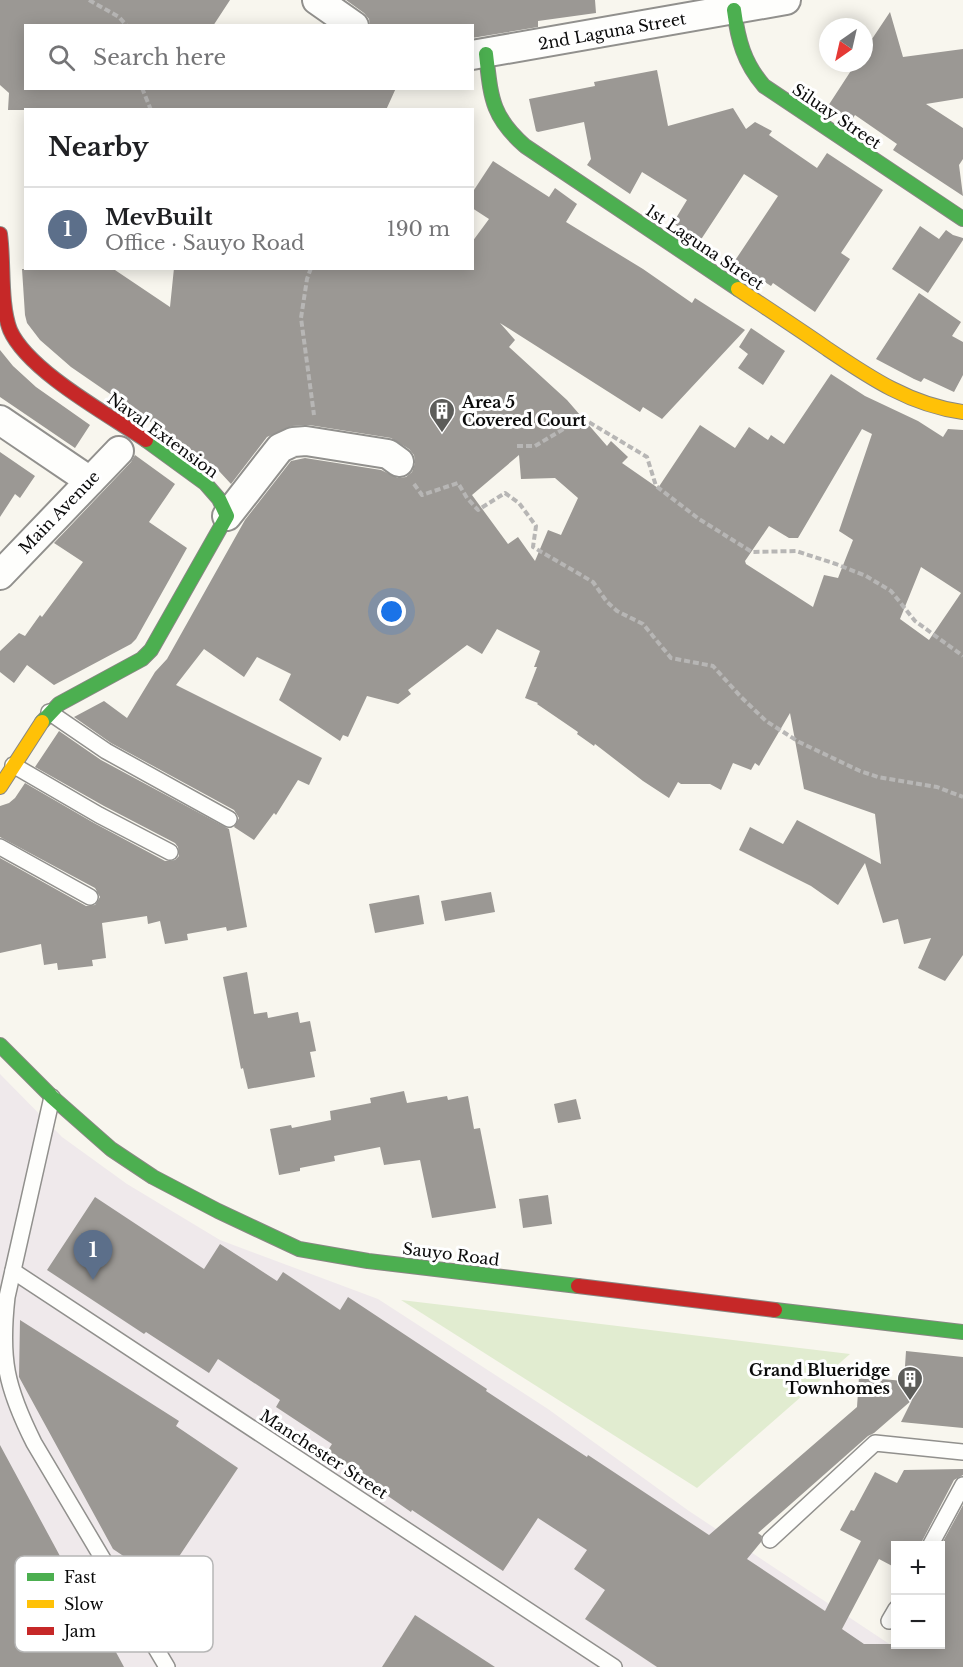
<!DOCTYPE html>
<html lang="en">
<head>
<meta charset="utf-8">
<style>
	:root { --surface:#fff; --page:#f2f2f2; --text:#202124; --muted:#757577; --line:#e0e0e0; --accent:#b45309 }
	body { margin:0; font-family:"Libre Baskerville",serif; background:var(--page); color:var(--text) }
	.controls { position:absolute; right:18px; bottom:18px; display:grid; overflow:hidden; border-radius:0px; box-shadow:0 3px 15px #0003 }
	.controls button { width:54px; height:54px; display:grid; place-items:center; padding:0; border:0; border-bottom:2px solid var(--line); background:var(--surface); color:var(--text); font:30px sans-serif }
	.compass { position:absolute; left:819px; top:18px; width:54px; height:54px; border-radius:50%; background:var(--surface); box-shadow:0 3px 15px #0003; rotate:214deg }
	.you { position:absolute; left:392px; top:612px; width:21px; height:21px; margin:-15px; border:4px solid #fff; border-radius:50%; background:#1a73e8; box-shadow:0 0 0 9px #1a73e833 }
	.badge { display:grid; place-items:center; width:39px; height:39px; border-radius:50%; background:var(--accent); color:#fff; font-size:20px; font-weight:700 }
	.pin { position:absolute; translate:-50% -50px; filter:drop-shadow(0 2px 3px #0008) }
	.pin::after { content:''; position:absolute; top:32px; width:21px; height:18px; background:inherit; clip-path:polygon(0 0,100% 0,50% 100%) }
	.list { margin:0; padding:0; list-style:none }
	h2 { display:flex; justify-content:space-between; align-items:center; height:78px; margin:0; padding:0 24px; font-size:26px }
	h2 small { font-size:20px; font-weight:400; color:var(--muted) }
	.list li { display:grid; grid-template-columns:39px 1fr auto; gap:18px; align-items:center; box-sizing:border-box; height:84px; padding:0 24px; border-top:2px solid var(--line) }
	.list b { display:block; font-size:22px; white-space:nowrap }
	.list p { margin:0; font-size:20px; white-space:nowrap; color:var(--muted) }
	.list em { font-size:20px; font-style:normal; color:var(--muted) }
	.icon { flex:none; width:33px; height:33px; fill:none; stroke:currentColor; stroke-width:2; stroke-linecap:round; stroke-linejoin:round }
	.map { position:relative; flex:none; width:963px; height:1667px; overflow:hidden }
	.search { position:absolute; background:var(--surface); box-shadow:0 3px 15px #0003; left:24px; top:24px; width:450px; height:66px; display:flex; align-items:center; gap:15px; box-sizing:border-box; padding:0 21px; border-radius:0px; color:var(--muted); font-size:22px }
	.panel { position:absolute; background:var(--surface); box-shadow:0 3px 15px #0003; left:24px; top:108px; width:450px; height:162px; border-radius:0px }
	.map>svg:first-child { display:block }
</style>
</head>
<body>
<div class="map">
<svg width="963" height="1667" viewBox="0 0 963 1667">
	<rect width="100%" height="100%" fill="#f8f6ee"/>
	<path fill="#efe9eb" d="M 0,1074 L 62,1137 L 127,1184 L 220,1240 L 378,1299 L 548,1409 L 689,1511 L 921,1665 L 920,1667 L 0,1667 Z"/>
	<path fill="#e1ecd0" d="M 401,1300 L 850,1354 L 697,1488 Z"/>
	<g fill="#9b9894" fill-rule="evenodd">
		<path d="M 0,0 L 230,0 L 213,26 L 26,26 L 26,88 L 396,88 L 386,110 L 8,110 L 9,93 L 0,85 Z"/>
		<path d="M 346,0 L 595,0 L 596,13 L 538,21 L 538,27 L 472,38 L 472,26 L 370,26 L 369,19 L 364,13 Z"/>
		<path d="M 890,12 L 903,57 L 963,49 L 963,98 L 926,104 L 963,128 L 963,159 L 959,165 L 963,196 L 893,150 L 897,144 L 855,115 L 851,121 L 828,106 L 856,63 L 864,63 L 864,51 Z"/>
		<path d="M 657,70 L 668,126 L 733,108 L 746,129 L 755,122 L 772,131 L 769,135 L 817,168 L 827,153 L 883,190 L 841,253 L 850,259 L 815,312 L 773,283 L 771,286 L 734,262 L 778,196 L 744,174 L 700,241 L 673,223 L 687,200 L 642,172 L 630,194 L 587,165 L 591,159 L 584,122 L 538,132 L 536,131 L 529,99 L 595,86 L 594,82 Z"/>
		<path d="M 493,161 L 549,197 L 555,188 L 577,204 L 566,222 L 643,269 L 692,303 L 695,298 L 745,330 L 662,419 L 643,407 L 640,412 L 500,323 L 515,340 L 509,347 L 567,400 L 607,446 L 611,441 L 628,457 L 622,463 L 658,488 L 700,425 L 735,448 L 749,427 L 768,440 L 771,435 L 784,444 L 831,374 L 865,396 L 918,421 L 943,437 L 948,429 L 963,430 L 963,955 L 945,981 L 918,968 L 931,938 L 904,944 L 898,919 L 883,923 L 865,863 L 838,905 L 811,886 L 739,850 L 750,827 L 783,844 L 797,820 L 881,864 L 875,814 L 804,789 L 790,713 L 759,766 L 755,763 L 751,770 L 733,763 L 721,790 L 710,784 L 681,784 L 678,782 L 669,798 L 643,781 L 595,744 L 594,746 L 577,734 L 578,732 L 537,704 L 538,703 L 525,698 L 537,667 L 534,667 L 540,651 L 497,629 L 482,654 L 467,645 L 408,690 L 411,694 L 398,704 L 367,696 L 348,737 L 343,735 L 340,741 L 279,700 L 291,674 L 257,657 L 244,677 L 204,649 L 176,685 L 322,758 L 309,785 L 298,780 L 276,815 L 274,813 L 254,840 L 234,827 L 239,818 L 234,810 L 111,743 L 74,717 L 104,701 L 127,718 L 155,672 L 167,659 L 245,520 L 291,461 L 305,458 L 381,470 L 398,478 L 406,477 L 412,472 L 415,463 L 414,455 L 409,449 L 391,438 L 309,425 L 292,426 L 267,437 L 231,484 L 219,471 L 203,458 L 71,367 L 40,340 L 27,323 L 25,315 L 22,269 L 112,268 L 170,307 L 174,268 L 472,268 L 472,242 L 489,219 L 472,208 L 472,193 ZM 862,429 L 872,434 L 839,531 L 853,540 L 838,578 L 824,575 L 813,607 L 746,564 L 745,561 L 769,526 L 789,538 L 798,538 ZM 519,455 L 521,479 L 555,478 L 578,498 L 561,535 L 548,530 L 535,561 L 518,537 L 508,544 L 472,495 ZM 921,567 L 961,593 L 929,640 L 900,619 Z"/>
		<path d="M 920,226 L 939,239 L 946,230 L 953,235 L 963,238 L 963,240 L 928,293 L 892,269 Z"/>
		<path d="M 919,293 L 961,322 L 952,336 L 963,342 L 963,375 L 954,392 L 924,378 L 921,382 L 914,379 L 876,359 Z"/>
		<path d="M 751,328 L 785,351 L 763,385 L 738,368 L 748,354 L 739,347 Z"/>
		<path d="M 0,350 L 13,366 L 36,387 L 90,425 L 75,448 L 0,397 Z"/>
		<path d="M 0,452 L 35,476 L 20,498 L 15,494 L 0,517 Z"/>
		<path d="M 135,455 L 175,484 L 149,522 L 187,548 L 136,639 L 131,644 L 54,685 L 27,665 L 14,683 L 0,672 L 0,651 L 19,633 L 25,636 L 40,615 L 42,617 L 83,562 L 54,543 L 131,462 Z"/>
		<path d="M 59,731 L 101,760 L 229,829 L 247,927 L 227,931 L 226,927 L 187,934 L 188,940 L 165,944 L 160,921 L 148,924 L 147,916 L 102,923 L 106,958 L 92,960 L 93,966 L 58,970 L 57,963 L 44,965 L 41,944 L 0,953 L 0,858 L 86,906 L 95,905 L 100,897 L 95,888 L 0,837 L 0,806 L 9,803 L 15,798 L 25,783 L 94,823 L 165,861 L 175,860 L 179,856 L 178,847 L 175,843 L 104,806 L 35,767 Z"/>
		<path d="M 491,892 L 495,912 L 445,921 L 441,901 Z"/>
		<path d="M 419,895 L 424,924 L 375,933 L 369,904 Z"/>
		<path d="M 247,972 L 254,1014 L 267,1012 L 268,1018 L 298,1012 L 300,1023 L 310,1021 L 316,1051 L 310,1052 L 315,1077 L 248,1089 L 243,1068 L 241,1069 L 223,977 Z"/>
		<path d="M 404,1091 L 407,1103 L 447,1096 L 448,1100 L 468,1096 L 474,1129 L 480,1128 L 496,1208 L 432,1218 L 420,1160 L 384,1165 L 380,1147 L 334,1156 L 335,1161 L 300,1168 L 300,1171 L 279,1175 L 270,1129 L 291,1125 L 292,1128 L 331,1120 L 330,1111 L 371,1103 L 370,1098 Z"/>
		<path d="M 576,1099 L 581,1119 L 558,1123 L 554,1104 Z"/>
		<path d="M 548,1195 L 552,1224 L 523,1228 L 519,1199 Z"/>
		<path d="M 95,1197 L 204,1269 L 220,1244 L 277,1281 L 283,1272 L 340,1310 L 348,1297 L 487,1389 L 486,1391 L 587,1457 L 588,1455 L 709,1535 L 857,1407 L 859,1377 L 904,1381 L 906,1351 L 963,1357 L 963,1428 L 901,1422 L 912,1400 L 874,1433 L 868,1436 L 758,1533 L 762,1536 L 761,1542 L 747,1559 L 825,1611 L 861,1541 L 840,1530 L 851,1510 L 854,1511 L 875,1472 L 897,1483 L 904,1470 L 963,1469 L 963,1475 L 954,1480 L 920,1545 L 896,1545 L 896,1568 L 879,1559 L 842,1629 L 864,1644 L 940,1644 L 940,1547 L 963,1505 L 963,1667 L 657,1667 L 585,1619 L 605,1590 L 574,1569 L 587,1550 L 538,1518 L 503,1571 L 412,1510 L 411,1512 L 326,1453 L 332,1444 L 276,1407 L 280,1400 L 218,1359 L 209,1373 L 146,1332 L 144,1334 L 47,1270 Z"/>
		<path d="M 20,1320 L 179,1421 L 176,1426 L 238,1468 L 162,1582 L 113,1549 L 19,1377 Z"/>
		<path d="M 0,1445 L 101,1632 L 104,1630 L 124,1667 L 0,1667 Z"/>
		<path d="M 415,1615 L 495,1667 L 382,1667 Z"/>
	</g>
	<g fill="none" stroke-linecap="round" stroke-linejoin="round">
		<defs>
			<g id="lane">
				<path d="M 49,712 L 106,751 L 229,819"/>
				<path d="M 13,765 L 99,815 L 170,852"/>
				<path d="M 0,847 L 90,897"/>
				<path d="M 52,1097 L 7,1297 C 0,1359 6,1387 34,1443 L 167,1667"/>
				<path d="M 13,1271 L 614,1667"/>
				<path d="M 770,1540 L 875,1443 L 963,1452"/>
				<path d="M 930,1546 L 963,1485"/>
				<path d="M 889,1621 L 896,1609"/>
			</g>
			<g id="street">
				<path d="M 317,0 L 354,26"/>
				<path d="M 472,55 L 786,0"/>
				<path d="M 0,420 L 90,481"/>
				<path d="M 227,516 L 280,448 L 293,442 L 306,441 L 388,454 L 399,462"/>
				<path d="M 0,575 L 119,451"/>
			</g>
			<g id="fast">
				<path d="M 734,10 C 738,40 744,63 764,86 L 963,219"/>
				<path d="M 486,54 C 491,97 491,116 525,146 L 738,289"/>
				<path d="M 42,722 L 59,704 L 142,659 L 151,650 L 227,516 L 219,499 L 205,483 L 146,440"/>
				<path d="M 0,1045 L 52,1097 L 111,1149 L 153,1177 L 218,1211 L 299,1249 L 368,1261 L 578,1286"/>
				<path d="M 775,1310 L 963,1332"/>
			</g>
			<g id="slow">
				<path d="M 738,289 C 768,309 797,328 826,348 C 869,377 910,405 963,412"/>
				<path d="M 0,787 L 42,722"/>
			</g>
			<g id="jam">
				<path d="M 0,234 C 4,263 0,304 10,330 C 28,371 109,415 146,440"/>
				<path d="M 578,1286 L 775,1310"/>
			</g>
		</defs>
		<use href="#lane" stroke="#91908d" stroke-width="18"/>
		<use href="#street" stroke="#91908d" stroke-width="32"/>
		<use href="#fast" stroke="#888783" stroke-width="16"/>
		<use href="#slow" stroke="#888783" stroke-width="16"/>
		<use href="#jam" stroke="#888783" stroke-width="16"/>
		<g stroke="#b7b6b5" stroke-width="4" stroke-dasharray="6 3" stroke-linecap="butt">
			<path d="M 89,0 L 119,17 L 127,26"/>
			<path d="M 142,88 L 151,110"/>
			<path d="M 311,268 L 307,279 L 301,318 L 314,415"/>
			<path d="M 517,446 L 535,446 L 582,418 L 647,457 L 656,486 L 699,519 L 752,552 L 796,551 L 836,564 L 866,576 L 891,591 L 915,621 L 963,656"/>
			<path d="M 414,484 L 422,495 L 458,483 L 467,498 L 478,510 L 505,493 L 519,503 L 536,526 L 533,547 L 593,582 L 607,602 L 617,611 L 643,624 L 671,658 L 713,666 L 741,697 L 766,721 L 799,742 L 860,771 L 878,777 L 937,787 L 963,797"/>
		</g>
		<use href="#lane" stroke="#fefefc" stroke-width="15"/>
		<use href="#street" stroke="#fefefc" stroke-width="28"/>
		<use href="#fast" stroke="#4caf50" stroke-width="14"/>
		<use href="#slow" stroke="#ffc107" stroke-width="14"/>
		<use href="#jam" stroke="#c62828" stroke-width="14"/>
	</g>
	<defs>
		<symbol id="building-pin" viewBox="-11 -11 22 30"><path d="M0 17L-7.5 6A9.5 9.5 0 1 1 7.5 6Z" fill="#5d5d5a" stroke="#fff"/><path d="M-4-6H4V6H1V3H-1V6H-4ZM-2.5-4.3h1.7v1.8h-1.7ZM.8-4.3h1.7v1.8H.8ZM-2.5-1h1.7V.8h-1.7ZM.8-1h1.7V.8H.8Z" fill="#fff"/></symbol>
	</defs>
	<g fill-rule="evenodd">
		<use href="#building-pin" x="427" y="396" width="30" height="40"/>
		<use href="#building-pin" x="895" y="1364" width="30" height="40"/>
	</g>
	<g text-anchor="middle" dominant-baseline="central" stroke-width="6" stroke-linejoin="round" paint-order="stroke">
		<g font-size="16" fill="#0a0a0a" stroke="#fff">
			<text transform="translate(612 31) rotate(-10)">2nd Laguna Street</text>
			<text transform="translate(837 116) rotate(34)">Siluay Street</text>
			<text transform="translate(705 247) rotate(34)">1st Laguna Street</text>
			<text transform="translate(163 435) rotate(36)">Naval Extension</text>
			<text transform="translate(59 512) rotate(-46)">Main Avenue</text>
			<text transform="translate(451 1254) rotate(7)">Sauyo Road</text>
			<text transform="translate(324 1454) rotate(33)">Manchester Street</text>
		</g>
		<g font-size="16" font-weight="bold" fill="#0a0a0a" stroke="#fff" text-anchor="start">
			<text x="462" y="402">Area 5<tspan x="462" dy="18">Covered Court</tspan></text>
			<text x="890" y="1370" text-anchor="end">Grand Blueridge<tspan x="890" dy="18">Townhomes</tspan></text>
		</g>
	</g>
	<rect x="15" y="1556" width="198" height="96" rx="9" fill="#fff" stroke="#b6b6b6" stroke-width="1.5"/>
	<rect x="27" y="1573" width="27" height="8" fill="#4caf50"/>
	<rect x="27" y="1600" width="27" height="8" fill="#ffc107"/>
	<rect x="27" y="1627" width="27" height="8" fill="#c62828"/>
	<g font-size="16" fill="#0a0a0a">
		<text x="64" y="1583">Fast</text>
		<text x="64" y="1610">Slow</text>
		<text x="64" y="1637">Jam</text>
	</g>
</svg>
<div class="controls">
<button>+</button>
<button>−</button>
</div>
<svg class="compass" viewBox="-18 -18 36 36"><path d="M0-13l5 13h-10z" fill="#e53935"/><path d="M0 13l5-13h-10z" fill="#757577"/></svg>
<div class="you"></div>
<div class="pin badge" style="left:93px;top:1280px;background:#5c6f8a">1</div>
<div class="search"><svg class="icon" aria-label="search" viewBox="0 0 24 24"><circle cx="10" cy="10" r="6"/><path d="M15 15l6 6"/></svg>Search here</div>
<section class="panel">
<h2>Nearby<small></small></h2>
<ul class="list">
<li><span class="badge" style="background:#5c6f8a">1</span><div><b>MevBuilt</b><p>Office · Sauyo Road</p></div><em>190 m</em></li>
</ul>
</section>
</div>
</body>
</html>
